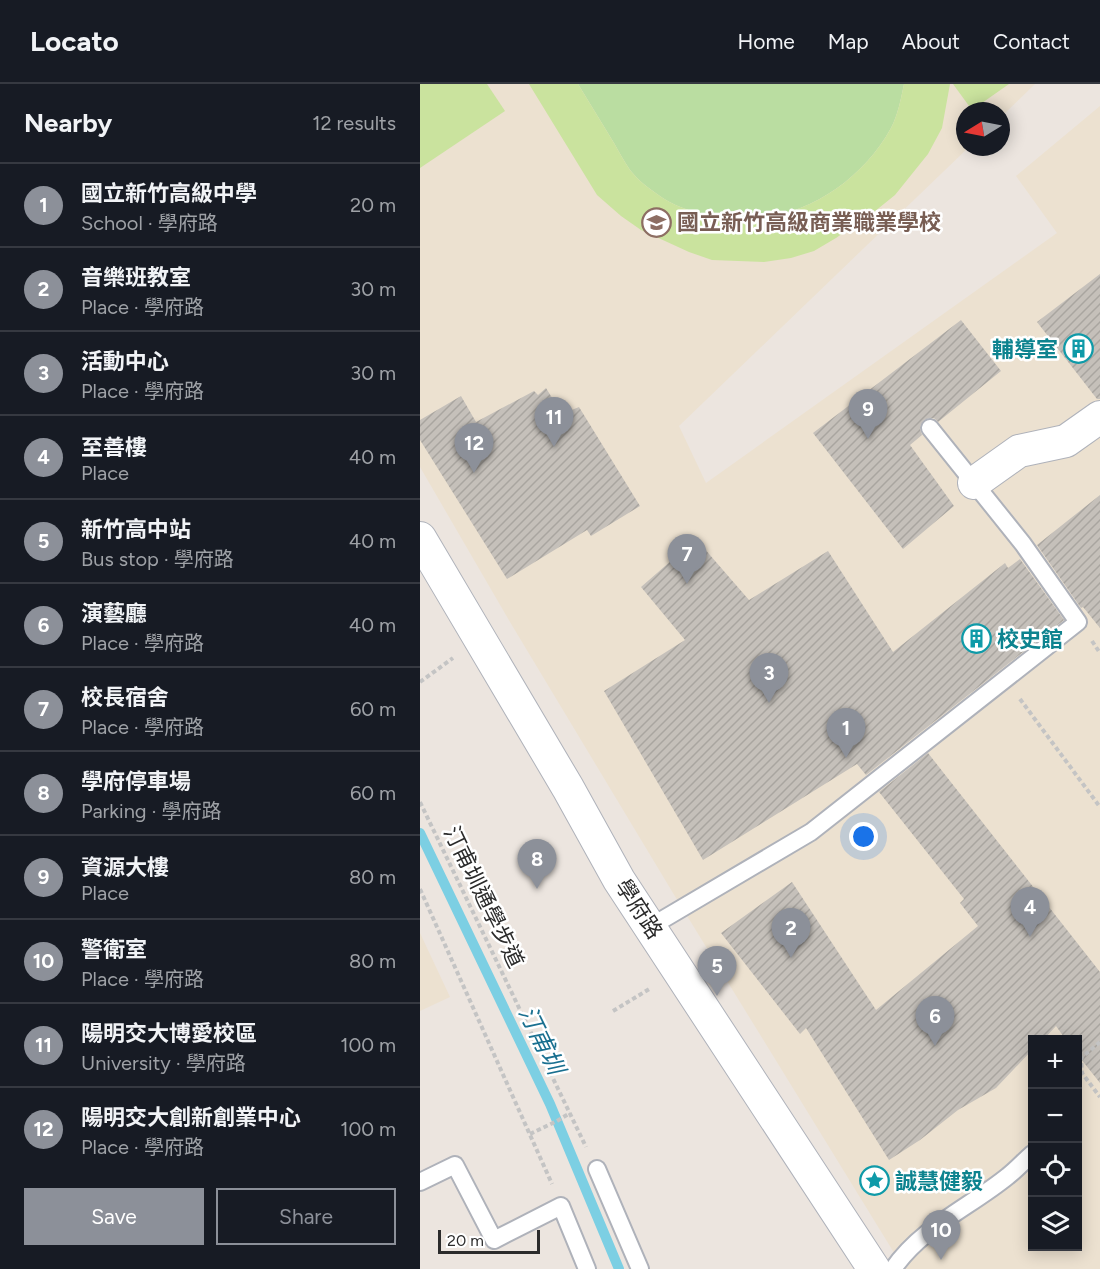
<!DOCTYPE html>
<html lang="en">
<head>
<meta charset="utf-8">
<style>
	:root { --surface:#171b24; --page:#20242c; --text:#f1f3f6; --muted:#9ea1a6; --line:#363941; --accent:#8c9099 }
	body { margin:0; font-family:Figtree,"Noto Sans TC",sans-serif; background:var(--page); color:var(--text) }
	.controls { position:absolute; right:18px; bottom:18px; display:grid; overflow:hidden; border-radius:0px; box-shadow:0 3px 15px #0003 }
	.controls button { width:54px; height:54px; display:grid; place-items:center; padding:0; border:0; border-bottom:2px solid var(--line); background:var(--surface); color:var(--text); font:30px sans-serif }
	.compass { position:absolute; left:536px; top:18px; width:54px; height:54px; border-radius:50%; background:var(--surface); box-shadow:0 3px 15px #0003; rotate:260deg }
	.scale { position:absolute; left:18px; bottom:15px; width:102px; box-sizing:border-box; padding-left:6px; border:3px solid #2b2b2b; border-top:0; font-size:16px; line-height:21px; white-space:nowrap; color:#2b2b2b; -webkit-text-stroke:4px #fff; paint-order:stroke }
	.you { position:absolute; left:444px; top:753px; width:21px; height:21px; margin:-15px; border:4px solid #fff; border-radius:50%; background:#1a73e8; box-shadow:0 0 0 9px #1a73e833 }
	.badge { display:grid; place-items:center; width:39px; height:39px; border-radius:50%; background:var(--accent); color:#fff; font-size:20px; font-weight:700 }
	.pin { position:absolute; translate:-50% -50px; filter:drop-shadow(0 2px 3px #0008) }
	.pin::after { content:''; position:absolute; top:32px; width:21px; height:18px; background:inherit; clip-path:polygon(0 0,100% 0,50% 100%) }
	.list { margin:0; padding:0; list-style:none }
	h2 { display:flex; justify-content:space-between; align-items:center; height:78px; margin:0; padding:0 24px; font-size:26px }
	h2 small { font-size:20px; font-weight:400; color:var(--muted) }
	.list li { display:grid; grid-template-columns:39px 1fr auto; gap:18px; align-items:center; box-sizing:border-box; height:84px; padding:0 24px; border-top:2px solid var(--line) }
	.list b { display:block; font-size:22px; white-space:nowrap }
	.list p { margin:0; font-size:20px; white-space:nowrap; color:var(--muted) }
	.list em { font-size:20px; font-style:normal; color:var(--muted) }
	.actions { display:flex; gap:12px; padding:18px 24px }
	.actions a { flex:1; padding:14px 0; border:2px solid var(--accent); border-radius:0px; text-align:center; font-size:21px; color:var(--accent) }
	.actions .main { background:var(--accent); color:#fff }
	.icon { flex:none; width:33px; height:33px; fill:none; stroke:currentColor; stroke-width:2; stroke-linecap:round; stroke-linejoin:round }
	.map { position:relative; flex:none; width:680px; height:1185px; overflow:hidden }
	header { display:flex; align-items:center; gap:36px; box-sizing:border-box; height:84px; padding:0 30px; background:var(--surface); border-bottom:2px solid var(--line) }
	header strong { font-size:28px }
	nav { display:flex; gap:33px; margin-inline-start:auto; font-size:21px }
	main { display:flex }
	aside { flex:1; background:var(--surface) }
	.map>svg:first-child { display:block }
</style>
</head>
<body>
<header>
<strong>Locato</strong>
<nav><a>Home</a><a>Map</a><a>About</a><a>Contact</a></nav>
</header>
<main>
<aside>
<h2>Nearby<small>12 results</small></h2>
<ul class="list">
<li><span class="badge">1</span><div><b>國立新竹高級中學</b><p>School · 學府路</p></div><em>20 m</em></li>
<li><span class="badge">2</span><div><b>音樂班教室</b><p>Place · 學府路</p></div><em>30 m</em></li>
<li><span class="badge">3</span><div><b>活動中心</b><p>Place · 學府路</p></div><em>30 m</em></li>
<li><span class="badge">4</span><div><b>至善樓</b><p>Place</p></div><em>40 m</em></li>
<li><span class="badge">5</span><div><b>新竹高中站</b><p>Bus stop · 學府路</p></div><em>40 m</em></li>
<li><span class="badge">6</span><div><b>演藝廳</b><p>Place · 學府路</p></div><em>40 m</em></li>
<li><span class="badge">7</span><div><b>校長宿舍</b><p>Place · 學府路</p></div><em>60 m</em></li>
<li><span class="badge">8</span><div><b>學府停車場</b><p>Parking · 學府路</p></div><em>60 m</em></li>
<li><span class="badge">9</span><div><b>資源大樓</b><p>Place</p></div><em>80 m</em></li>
<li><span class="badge">10</span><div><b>警衛室</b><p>Place · 學府路</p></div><em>80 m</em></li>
<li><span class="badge">11</span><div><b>陽明交大博愛校區</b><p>University · 學府路</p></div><em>100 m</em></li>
<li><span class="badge">12</span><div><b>陽明交大創新創業中心</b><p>Place · 學府路</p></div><em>100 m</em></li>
</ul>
<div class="actions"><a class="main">Save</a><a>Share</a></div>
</aside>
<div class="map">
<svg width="680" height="1185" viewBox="0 0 680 1185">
	<defs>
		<pattern id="building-hatch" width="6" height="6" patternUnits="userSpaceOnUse" patternTransform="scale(1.5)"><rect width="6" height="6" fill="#c5c0ba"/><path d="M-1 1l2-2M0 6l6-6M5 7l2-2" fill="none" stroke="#a9a5a0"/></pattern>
	</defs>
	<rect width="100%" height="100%" fill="#ece5df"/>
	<g fill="#ece1d0" fill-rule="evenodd">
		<path d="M 0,0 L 615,0 L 581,33 L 581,27 L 545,27 L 545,63 L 549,63 L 259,342 L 286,399 L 637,149 L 596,92 L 680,22 L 680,1185 L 484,1185 L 253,809 L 90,538 L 0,383 ZM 612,956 L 658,956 L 658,1162 L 612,1162 Z"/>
		<path d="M 0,849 L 30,913 L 0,927 Z"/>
	</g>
	<path fill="#badda1" d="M 158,0 L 484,0 C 481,14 478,31 471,44 C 436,107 364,147 292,132 C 272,128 253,122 237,110 C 227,103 218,96 210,86 C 204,77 199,68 194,59 C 182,39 170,20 158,0 Z"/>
	<g fill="#cae39e">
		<path d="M 0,0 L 67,0 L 85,27 L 0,84 Z"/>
		<path d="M 109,0 L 158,0 C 170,20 182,39 194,59 C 199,68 204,77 210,86 C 218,96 227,103 237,110 C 253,122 272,128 292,132 C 364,147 436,107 471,44 C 478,31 481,14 484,0 L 530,0 L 522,44 L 508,70 L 475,111 L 454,128 L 416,154 L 394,167 L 371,174 L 344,178 L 292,176 L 269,168 L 221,146 L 201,132 L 177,111 Z"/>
		<path d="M 533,0 L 589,0 L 552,26 Z"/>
	</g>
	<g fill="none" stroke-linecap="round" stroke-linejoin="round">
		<path stroke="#7ccfe3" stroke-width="10" d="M 0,749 L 130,1020 L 199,1185"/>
	</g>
	<g fill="url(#building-hatch)">
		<path d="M 680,190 L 680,315 L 677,315 L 617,238 Z"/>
		<path d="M 541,236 L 581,287 L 518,338 L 514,334 L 509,334 L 504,336 L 501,340 L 500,345 L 502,351 L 490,361 L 534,422 L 483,465 L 393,349 Z"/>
		<path d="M 126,304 L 142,330 L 159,323 L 220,422 L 171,452 L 167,446 L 87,495 L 0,356 L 0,336 L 41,312 L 56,338 L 114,307 L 118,311 Z"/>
		<path d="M 680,411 L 680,544 L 663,523 L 661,524 L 617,461 Z"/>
		<path d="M 276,455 L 329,516 L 408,467 L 473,568 L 585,479 L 588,484 L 600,475 L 644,536 L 446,691 L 437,680 L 283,776 L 184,607 L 265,556 L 221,503 Z"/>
		<path d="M 508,669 L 680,888 L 680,999 L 657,970 L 657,956 L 646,956 L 636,942 L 623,956 L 612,956 L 612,966 L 576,1004 L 538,1026 L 500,1056 L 469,1076 L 386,944 L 380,950 L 301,849 L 372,798 L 456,926 L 558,842 L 540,819 L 544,815 L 459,708 Z"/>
	</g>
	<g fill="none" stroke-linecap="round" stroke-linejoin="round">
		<defs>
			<g id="lane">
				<path d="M 230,843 L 391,748 L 658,538 L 603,460 L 510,344"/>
				<path d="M 177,1085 L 220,1185"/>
				<path d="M 0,1098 L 35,1081 L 74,1156 L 141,1122 L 167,1185"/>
				<path d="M 473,1185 C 502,1143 550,1123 588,1092 C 597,1085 604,1077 612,1070"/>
			</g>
			<g id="street">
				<path d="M 554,399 L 599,367 L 646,357 L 680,333"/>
				<path d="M 0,454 L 148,704 L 199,796 L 454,1185"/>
			</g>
		</defs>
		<use href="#lane" stroke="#afb2ba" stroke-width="20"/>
		<use href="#street" stroke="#afb2ba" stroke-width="34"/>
		<g stroke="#c4c4c4" stroke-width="4" stroke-dasharray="4.5 3" stroke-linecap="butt">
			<path d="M 672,557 L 680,569"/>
			<path d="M 0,598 L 33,574"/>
			<path d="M 600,615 L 680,723"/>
			<path d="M 0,718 L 166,1063"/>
			<path d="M 0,805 L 132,1100"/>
			<path d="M 193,927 L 231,904"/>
			<path d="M 680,958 L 661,974 L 662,989 L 680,1013"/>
			<path d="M 658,994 L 662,989"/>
			<path d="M 110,1050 L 137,1037 L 150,1029"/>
		</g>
		<use href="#lane" stroke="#fff" stroke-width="16"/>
		<use href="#street" stroke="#fff" stroke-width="32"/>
	</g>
	<defs>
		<symbol id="school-ring" viewBox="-11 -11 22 22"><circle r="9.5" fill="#fff" stroke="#8d6e63" stroke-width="1.5"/><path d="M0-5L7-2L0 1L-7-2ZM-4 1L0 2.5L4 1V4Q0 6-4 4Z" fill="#8d6e63"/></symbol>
		<symbol id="building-ring" viewBox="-11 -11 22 22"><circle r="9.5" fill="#fff" stroke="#0f9aa8" stroke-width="1.5"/><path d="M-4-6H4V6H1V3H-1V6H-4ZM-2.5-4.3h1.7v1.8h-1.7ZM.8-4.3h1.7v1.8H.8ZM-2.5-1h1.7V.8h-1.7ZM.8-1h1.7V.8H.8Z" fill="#0f9aa8"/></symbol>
		<symbol id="sight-ring" viewBox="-11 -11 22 22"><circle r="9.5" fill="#fff" stroke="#0f9aa8" stroke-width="1.5"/><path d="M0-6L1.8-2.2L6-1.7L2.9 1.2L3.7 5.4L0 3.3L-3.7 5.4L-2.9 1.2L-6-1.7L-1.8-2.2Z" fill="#0f9aa8"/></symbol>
	</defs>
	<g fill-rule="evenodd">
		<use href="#school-ring" x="220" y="122" width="33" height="33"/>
		<use href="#building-ring" x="642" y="248" width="33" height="33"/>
		<use href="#building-ring" x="540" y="538" width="33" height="33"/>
		<use href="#sight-ring" x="438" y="1080" width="33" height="33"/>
	</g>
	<g text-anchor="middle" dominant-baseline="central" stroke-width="5" stroke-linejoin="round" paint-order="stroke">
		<g font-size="22" font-weight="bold" fill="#785e54" stroke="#fff" text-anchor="start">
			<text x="257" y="138">國立新竹高級商業職業學校</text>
		</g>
		<g font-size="22" font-weight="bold" fill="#0d838f" stroke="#fff" text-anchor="start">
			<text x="638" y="265" text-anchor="end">輔導室</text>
			<text x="577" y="555">校史館</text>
			<text x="475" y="1097">誠慧健毅</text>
		</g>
		<g font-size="22" fill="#2b2b2b" stroke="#fff">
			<text transform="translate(64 813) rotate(64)">汀甫圳通學步道</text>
			<text transform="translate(219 825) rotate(57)">學府路</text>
		</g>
		<g font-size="24" font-style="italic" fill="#1a7090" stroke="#fff">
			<text transform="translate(122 956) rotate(64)">汀甫圳</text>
		</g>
	</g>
</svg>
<div class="controls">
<button>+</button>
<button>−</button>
<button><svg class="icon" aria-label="locate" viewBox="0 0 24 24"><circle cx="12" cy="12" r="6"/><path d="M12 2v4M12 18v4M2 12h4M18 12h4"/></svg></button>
<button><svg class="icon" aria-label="layers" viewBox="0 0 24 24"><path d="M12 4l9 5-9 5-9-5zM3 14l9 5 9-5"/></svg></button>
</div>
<svg class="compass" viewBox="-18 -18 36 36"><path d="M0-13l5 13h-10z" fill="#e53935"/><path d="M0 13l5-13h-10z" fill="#9ea1a6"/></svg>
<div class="scale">20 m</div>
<div class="you"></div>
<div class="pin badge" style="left:426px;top:674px">1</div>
<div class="pin badge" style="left:371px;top:874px">2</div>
<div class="pin badge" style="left:349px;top:619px">3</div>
<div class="pin badge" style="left:610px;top:853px">4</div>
<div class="pin badge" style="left:297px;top:912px">5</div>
<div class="pin badge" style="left:515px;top:962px">6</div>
<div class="pin badge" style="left:267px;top:500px">7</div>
<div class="pin badge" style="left:117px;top:805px">8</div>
<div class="pin badge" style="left:448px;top:355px">9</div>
<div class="pin badge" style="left:521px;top:1176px">10</div>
<div class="pin badge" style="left:134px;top:363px">11</div>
<div class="pin badge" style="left:54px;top:389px">12</div>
</div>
</main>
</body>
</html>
